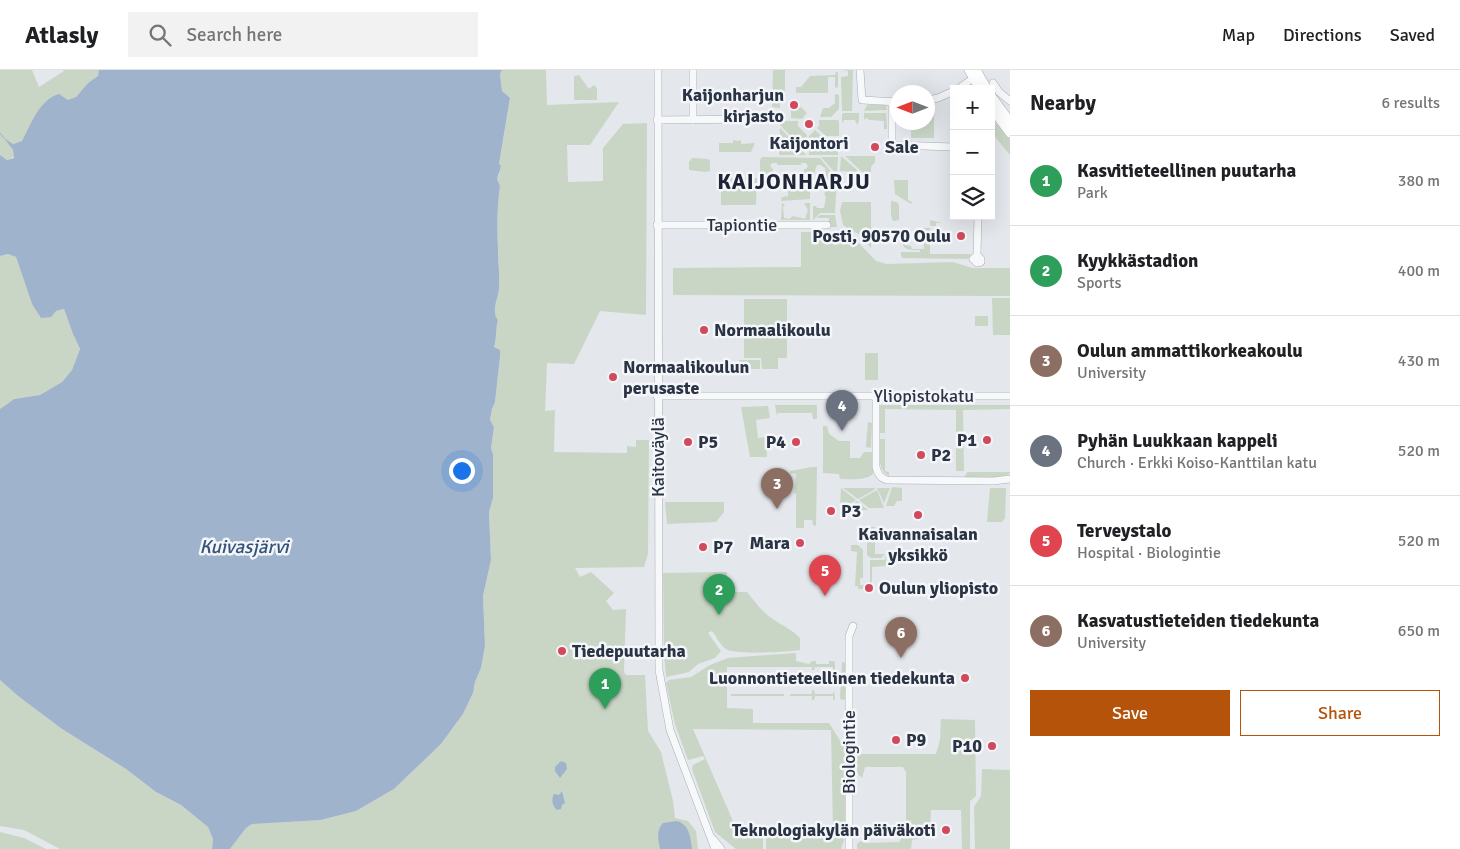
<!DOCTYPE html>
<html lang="en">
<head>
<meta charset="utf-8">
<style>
	:root { --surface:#fff; --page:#f2f2f2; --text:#202124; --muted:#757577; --line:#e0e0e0; --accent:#b45309 }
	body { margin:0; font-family:Signika,sans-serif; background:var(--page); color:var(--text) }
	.controls { position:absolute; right:15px; top:15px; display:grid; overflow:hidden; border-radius:0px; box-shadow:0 5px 20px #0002 }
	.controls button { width:45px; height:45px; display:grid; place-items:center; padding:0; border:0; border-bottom:1px solid var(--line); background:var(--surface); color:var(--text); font:25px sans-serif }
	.compass { position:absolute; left:890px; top:15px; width:45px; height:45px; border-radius:50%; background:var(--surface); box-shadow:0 5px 20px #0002; rotate:270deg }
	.you { position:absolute; left:461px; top:400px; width:18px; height:18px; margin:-12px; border:4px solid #fff; border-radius:50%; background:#1a73e8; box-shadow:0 0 0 8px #1a73e833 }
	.badge { display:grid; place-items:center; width:32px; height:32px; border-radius:50%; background:var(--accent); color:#fff; font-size:16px; font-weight:700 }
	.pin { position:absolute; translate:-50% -41px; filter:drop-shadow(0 1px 2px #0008) }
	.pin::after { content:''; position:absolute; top:26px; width:18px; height:15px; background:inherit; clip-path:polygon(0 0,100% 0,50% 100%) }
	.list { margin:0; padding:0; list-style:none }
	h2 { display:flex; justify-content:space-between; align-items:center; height:65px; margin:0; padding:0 20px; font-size:21px }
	h2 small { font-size:16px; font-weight:400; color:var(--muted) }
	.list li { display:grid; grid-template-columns:32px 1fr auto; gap:15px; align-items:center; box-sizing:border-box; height:90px; padding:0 20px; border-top:1px solid var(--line) }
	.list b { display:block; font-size:19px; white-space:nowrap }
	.list p { margin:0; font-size:16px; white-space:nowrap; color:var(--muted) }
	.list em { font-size:16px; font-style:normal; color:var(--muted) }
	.actions { display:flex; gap:10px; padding:15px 20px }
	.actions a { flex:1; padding:11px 0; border:1px solid var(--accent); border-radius:0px; text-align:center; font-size:18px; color:var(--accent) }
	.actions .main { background:var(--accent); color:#fff }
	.icon { flex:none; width:28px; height:28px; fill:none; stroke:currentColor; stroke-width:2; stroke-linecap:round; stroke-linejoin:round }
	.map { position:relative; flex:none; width:1010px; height:779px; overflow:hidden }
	header { display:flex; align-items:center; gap:30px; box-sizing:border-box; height:70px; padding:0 25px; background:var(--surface); border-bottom:1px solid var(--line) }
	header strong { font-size:24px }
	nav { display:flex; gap:28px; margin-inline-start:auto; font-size:18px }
	.search { width:350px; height:45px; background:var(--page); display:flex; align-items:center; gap:12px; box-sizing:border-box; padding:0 18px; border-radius:0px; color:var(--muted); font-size:19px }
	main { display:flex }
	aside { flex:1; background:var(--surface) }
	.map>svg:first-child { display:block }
</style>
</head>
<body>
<header>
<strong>Atlasly</strong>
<div class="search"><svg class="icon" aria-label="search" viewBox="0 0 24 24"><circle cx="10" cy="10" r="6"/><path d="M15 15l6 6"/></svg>Search here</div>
<nav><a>Map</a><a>Directions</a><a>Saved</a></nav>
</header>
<main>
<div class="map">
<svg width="1010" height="779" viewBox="0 0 1010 779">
	<rect width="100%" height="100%" fill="#e4e7ec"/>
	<g fill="#c9d6c5" fill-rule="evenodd">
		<path d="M 0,0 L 32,0 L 39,17 L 64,1 L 63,0 L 99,0 L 99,6 L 88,13 L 76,27 L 34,47 L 22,71 L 13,74 L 6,70 L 13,80 L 14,87 L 7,90 L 0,85 Z"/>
		<path d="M 502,0 L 546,0 L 547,35 L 619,32 L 590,75 L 567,75 L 568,112 L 603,111 L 603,78 L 623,54 L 647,53 L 646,245 L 600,241 L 574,294 L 547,293 L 545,341 L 555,340 L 554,382 L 627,383 L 627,376 L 636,377 L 636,370 L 649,370 L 648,484 L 644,497 L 575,498 L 580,507 L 591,502 L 614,523 L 606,531 L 613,540 L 626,539 L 624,602 L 626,605 L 645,605 L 648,661 L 661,682 L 673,731 L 675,748 L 688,751 L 696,761 L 698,779 L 230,779 L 246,758 L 252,754 L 321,750 L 356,741 L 394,719 L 441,674 L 463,644 L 473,623 L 475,612 L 481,598 L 485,576 L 483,526 L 491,490 L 489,442 L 493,428 L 493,384 L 491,378 L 494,357 L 490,351 L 492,339 L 495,332 L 500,287 L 494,278 C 497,268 494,259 498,250 C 491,241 498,229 499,219 C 500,206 498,193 498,180 C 497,159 497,137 500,116 L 497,109 L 499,105 L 499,94 L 510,29 L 502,21 L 500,3 Z"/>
		<path d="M 773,0 L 785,0 L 785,22 L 780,22 L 780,38 L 772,37 Z"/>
		<path d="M 843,0 L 853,0 L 852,41 L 842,41 L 841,7 L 848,6 L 848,1 Z"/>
		<path d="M 836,2 L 838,2 L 838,17 L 835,18 L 835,7 L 828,7 L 828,23 L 796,23 L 796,17 L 801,17 L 810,6 L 835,5 Z"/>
		<path d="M 579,5 L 589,19 L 594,15 L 597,18 L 597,30 L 574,30 L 574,6 Z"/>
		<path d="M 835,24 L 839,25 L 839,39 L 831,47 L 820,47 L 823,38 L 829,38 L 835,33 Z"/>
		<path d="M 867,35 L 884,35 L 886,36 L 887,40 L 864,41 Z"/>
		<path d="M 797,37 L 801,37 L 807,43 L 802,49 L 791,48 L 791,40 L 794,40 Z"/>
		<path d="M 844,43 L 859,43 L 859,51 L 857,55 L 855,50 L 844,50 L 842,54 L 842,44 Z"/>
		<path d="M 864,43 L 886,43 L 887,59 L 884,59 L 884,51 L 869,50 L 866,48 L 864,50 Z"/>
		<path d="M 928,44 L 934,44 L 934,68 L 911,68 L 911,53 L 928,52 Z"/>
		<path d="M 991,48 L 1010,69 L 1010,85 L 991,62 Z"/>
		<path d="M 819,50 L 838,50 L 839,52 L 839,66 L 826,66 L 817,58 L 819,56 Z"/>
		<path d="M 781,51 L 798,51 L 798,56 L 807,65 L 806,82 L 780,55 Z"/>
		<path d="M 780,58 L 781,59 L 806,85 L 779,85 Z"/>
		<path d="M 815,60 L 838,82 L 838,85 L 809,85 L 809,66 Z"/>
		<path d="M 733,70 L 738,71 L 741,70 L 741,74 L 755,73 L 751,82 L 719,82 L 719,73 L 733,73 Z"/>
		<path d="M 841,86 L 857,100 L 857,102 L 840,101 Z"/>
		<path d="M 845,86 L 875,86 L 875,92 L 871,97 L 871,102 L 862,102 Z"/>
		<path d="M 762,87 L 820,88 L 837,109 L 835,143 L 820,143 L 813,150 L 813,136 L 816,136 L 817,138 L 824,138 L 826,127 C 822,122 827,118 827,112 L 824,109 L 824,104 L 826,104 L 825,98 L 820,95 L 817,95 L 813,106 L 804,107 L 804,99 L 806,99 L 808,96 L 806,93 L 801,93 L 801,95 L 777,95 L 777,93 L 772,93 L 770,96 L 773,99 L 773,107 L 760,107 L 760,90 Z"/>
		<path d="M 821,87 L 838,87 L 837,103 L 836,104 Z"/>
		<path d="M 692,88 L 708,89 L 710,91 L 710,101 L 705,102 L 689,100 L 689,92 Z"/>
		<path d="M 721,108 L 757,108 L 756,135 L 721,135 Z"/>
		<path d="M 788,110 L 810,110 L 810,129 L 781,131 L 782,127 L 788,126 Z"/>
		<path d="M 894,110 L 908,110 L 908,130 L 912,132 L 911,134 L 895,124 Z"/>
		<path d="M 891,131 L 897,132 L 899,135 L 899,150 L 893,151 L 891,146 Z"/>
		<path d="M 842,132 L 871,132 L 871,178 L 860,165 L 843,155 L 840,141 Z"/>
		<path d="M 782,133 L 785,135 L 783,137 L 784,148 L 789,149 L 793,146 L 805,149 L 808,140 L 804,133 L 810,133 L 810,150 L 781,150 Z"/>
		<path d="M 820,145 L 835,145 L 837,157 L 829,157 L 829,148 L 816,148 Z"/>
		<path d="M 930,150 L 942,153 L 936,153 L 936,156 L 930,156 L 930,184 L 971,184 L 968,189 L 903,188 L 901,186 L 901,182 L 920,182 L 920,180 C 911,180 902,181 902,170 L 906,175 L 911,176 L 912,179 L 924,179 L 923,158 L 930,158 Z"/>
		<path d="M 801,162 L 834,162 L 851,165 L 876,191 L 887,194 L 953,192 L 972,198 L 1010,198 L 1010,226 L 673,225 L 673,198 L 801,197 Z"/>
		<path d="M 8,184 L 16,187 L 32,234 L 56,241 L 64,239 L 73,264 L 80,279 L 72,300 L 62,312 L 40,325 L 14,329 L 0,339 L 0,186 Z"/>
		<path d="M 992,228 L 1010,228 L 1010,265 L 993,265 Z"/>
		<path d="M 744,229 L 787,229 L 787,288 L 778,288 L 778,299 L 762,299 L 761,288 L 744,288 Z"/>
		<rect x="975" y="246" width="13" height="10"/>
		<rect x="865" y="283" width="13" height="27"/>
		<rect x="739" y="290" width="21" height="9"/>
		<path d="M 775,335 L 817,335 L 817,349 L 813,349 L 812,343 L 778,343 L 777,346 Z"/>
		<path d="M 879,335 L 1010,335 L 1010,339 L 963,340 L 964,401 L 956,401 L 956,340 L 885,339 L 885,363 L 879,363 Z"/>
		<path d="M 768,336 L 770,348 L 756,350 L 758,368 L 766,367 L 767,387 L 750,387 L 741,337 Z"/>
		<path d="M 868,352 L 872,353 L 871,378 L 866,377 L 866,375 Z"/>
		<path d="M 823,356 L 827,356 L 829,364 L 839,371 L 850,371 L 850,388 L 860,388 L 864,382 L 873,382 L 873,404 C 865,411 850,409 840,409 L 839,404 L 823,403 Z"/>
		<path d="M 879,369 L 885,369 L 885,401 L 889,402 L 889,406 C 877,400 879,381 879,369 Z"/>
		<path d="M 812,397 L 817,397 L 816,456 L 813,455 L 812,450 L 804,450 L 804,458 L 796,458 L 796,424 L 794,423 L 796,404 L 790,403 L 790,401 Z"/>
		<path d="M 967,402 L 1010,402 L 1010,404 L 993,408 L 964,408 Z"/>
		<path d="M 892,417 L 902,418 L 902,431 L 897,431 L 894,436 L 886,436 Z"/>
		<path d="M 841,418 L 856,430 L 842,439 L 840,438 Z"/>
		<path d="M 843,418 L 875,418 L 874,420 L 858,429 Z"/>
		<path d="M 877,418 L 890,418 L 884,433 Z"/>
		<path d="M 990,418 L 1006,418 L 1005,448 L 1002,452 L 987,452 Z"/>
		<path d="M 877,420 L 884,438 L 869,438 L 859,430 Z"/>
		<path d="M 857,431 L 868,440 L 844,440 Z"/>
		<path d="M 665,432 L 724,432 L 724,442 L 716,452 L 667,454 Z"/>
		<path d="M 871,457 L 875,457 L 875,484 L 885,484 L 881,488 L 871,488 L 867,485 L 867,462 L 871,462 Z"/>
		<path d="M 851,475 L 858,475 L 863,480 L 863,508 L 860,508 L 860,515 L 865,515 L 865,519 L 858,519 L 858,516 L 855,516 L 857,482 L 851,481 Z"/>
		<path d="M 886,484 L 886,496 L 872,497 L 872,515 L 870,515 L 870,490 L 885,490 Z"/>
		<path d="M 727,502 L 727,515 L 731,522 L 747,522 C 755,532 762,542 773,549 C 781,555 793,560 800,568 L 800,580 C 788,582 734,585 726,579 C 720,575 716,566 712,561 L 708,563 L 721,581 L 715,588 L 698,594 L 689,602 L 666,607 L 664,584 L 663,503 Z"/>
		<path d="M 796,583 L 796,591 L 809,594 L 812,591 L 816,591 L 816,594 L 829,594 L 829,591 L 833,591 L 835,592 L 835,599 L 833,600 L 833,597 L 815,597 L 814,600 L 812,600 L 812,597 L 727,597 L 727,638 L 753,639 L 753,653 L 829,653 L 844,677 L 846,683 L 845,767 L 841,779 L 766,779 L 766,766 L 763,767 L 763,779 L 736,779 L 715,762 L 692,699 L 693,695 L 705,689 L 703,686 L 688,690 L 675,654 L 666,613 L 669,610 L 691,607 L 710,595 L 728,588 ZM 693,659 L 831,660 L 833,763 L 739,765 Z"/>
		<path d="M 842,592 L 847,593 L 846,629 L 842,630 L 840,628 Z"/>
		<path d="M 833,605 L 835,607 L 833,615 L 833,611 L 815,611 L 814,615 L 812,615 L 812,611 L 790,611 L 790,609 L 812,609 L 812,606 L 814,606 L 815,609 L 833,609 Z"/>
		<path d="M 0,610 L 18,626 L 62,659 L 126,699 L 156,722 L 181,735 L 208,757 L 213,769 L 212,779 L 60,779 L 24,760 L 0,756 Z"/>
		<path d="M 812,620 L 814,620 L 815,624 L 833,624 L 834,620 L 835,629 L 833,630 L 833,626 L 815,626 L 814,630 L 812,630 L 812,626 L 790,626 L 790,624 L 812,624 Z"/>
		<rect x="731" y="624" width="53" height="2"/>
		<path d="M 941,649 L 975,650 L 976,726 L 970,731 L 970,779 L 962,779 L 961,740 L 931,740 L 930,766 L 912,770 L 911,779 L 857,779 L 857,774 L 861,771 L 866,773 L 899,772 L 906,762 L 906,702 L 903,697 L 865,697 L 862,708 L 857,703 L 857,684 L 936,684 L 940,670 Z"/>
		<path d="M 982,699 L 1010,700 L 1010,779 L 975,779 L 974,737 L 981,726 Z"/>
		<path d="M 0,762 L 24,768 L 46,779 L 0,779 Z"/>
	</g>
	<g fill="#9fb4cc">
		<path d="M 99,0 L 502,0 L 500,4 L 502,21 L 510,28 L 499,94 L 501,96 L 497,109 L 500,116 C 497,137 497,159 498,180 C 498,193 500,206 499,219 C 498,229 491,241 498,250 C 495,259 497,268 494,277 L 500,280 L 500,287 L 495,332 L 492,339 L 490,350 L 494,357 L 491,378 L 493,384 L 493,428 L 489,442 L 491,490 L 483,526 L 485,576 L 481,598 L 475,612 L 473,623 L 463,644 L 441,674 L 394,719 L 356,741 L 321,750 L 252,754 L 246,758 L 230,779 L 212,779 L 213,769 L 208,757 L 181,735 L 156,722 L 126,699 L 62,659 L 18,626 L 0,610 L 0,339 L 14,329 L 40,325 L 62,312 L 72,300 L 80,279 L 73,264 L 64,239 L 56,241 L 51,247 L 41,248 L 32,234 L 16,187 L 8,184 L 0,186 L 0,85 L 7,90 L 14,88 L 13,80 L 4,68 L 13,74 L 22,71 C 31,54 39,30 59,24 L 68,30 L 76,27 L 88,13 L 98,6 Z"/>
		<path d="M 561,691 L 566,693 L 567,699 L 560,708 L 555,701 L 555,697 Z"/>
		<path d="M 562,721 L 565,733 L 562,735 L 561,739 L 557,740 C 552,736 551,729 554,724 L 559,725 Z"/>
		<path d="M 676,751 C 689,753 691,768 692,779 L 660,779 C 658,769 656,761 663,753 Z"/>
	</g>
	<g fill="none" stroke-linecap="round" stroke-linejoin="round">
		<path stroke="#9fb4cc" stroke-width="1" d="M 0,63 L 4,68"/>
		<defs>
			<g id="minor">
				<path d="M 658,0 L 659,600 L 670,660 L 715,779"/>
				<path d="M 693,0 L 693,50"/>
				<path d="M 860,0 L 862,30 L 898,32"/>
				<path d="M 993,13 L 999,22 L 1010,31"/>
				<path d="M 958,19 L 976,6"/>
				<path d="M 928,30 L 938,28 L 954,21"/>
				<path d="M 892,32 L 892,75 L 954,77"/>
				<path d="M 657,50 L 758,49"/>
				<path d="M 657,155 L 827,155"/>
				<path d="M 977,185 L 973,189 L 977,193 L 981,192 L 981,189 L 977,185 L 978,146"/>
				<path d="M 657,326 L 1010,326"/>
				<path d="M 876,326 L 876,397 C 878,404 880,408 887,410 L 993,411 L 1010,409"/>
				<path d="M 713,769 L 721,779"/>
				<path d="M 849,779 L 849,566 L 853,556"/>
			</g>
			<g id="major">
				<path d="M 969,0 L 980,19"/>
				<path d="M 976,0 L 987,19"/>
				<path d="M 991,26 L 1010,52"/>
				<path d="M 991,37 L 1010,63"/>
			</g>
		</defs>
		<use href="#minor" stroke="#a9aeb7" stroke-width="8"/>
		<use href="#major" stroke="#a3abb8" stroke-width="10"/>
		<use href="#minor" stroke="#f7f8fa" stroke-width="7"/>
		<use href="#major" stroke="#fff" stroke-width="9"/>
	</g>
	<g fill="#d1495b" stroke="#f4f6f9" stroke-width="2">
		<circle cx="794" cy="35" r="5"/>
		<circle cx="809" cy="54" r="5"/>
		<circle cx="875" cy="77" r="5"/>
		<circle cx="961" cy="166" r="5"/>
		<circle cx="704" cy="260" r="5"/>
		<circle cx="613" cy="307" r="5"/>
		<circle cx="987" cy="370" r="5"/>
		<circle cx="688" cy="372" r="5"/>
		<circle cx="796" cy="372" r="5"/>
		<circle cx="921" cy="385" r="5"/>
		<circle cx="831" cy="441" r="5"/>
		<circle cx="918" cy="445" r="5"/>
		<circle cx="800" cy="473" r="5"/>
		<circle cx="703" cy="477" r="5"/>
		<circle cx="869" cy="518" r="5"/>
		<circle cx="562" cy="581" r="5"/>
		<circle cx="965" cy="608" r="5"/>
		<circle cx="896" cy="670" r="5"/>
		<circle cx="992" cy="676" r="5"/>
		<circle cx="946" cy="760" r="5"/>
	</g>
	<g text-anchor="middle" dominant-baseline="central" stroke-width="5" stroke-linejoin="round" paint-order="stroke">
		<g font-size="18" font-weight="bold" fill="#2b3445" stroke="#f4f6f9" text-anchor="start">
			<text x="784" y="25" text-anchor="end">Kaijonharjun<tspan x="784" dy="21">kirjasto</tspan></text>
			<text x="809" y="73" text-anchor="middle">Kaijontori</text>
			<text x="885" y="77">Sale</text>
			<text x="951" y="166" text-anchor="end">Posti, 90570 Oulu</text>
			<text x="714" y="260">Normaalikoulu</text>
			<text x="623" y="297">Normaalikoulun<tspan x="623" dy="21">perusaste</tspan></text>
			<text x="977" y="370" text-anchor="end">P1</text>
			<text x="698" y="372">P5</text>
			<text x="786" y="372" text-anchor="end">P4</text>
			<text x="931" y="385">P2</text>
			<text x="841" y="441">P3</text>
			<text x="918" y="464" text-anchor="middle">Kaivannaisalan<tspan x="918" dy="21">yksikkö</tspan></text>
			<text x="790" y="473" text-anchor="end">Mara</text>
			<text x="713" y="477">P7</text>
			<text x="879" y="518">Oulun yliopisto</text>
			<text x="572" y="581">Tiedepuutarha</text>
			<text x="955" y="608" text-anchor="end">Luonnontieteellinen tiedekunta</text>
			<text x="906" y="670">P9</text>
			<text x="982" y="676" text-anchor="end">P10</text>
			<text x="936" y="760" text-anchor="end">Teknologiakylän päiväkoti</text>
		</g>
		<g font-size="18" fill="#2b3445" stroke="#f4f6f9">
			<text x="742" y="155">Tapiontie</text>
			<text x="924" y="326">Yliopistokatu</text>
			<text transform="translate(658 387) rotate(-90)">Kaitoväylä</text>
			<text transform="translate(849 682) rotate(-90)">Biologintie</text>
		</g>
		<g font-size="19" font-style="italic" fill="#34527a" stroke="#f4f6f9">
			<text x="244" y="477">Kuivasjärvi</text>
		</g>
		<g font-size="22" font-weight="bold" letter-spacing="1" fill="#1d2536" stroke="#f4f6f9">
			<text x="794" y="111">KAIJONHARJU</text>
		</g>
	</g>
</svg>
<div class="controls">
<button>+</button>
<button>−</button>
<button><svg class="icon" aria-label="layers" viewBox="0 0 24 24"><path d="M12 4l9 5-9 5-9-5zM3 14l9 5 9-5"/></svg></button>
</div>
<svg class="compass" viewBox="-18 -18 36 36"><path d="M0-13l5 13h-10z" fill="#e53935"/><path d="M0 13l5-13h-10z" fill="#757577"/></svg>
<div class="you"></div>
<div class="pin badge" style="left:605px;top:639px;background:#2e9e5b">1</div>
<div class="pin badge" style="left:719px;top:545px;background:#2e9e5b">2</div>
<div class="pin badge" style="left:777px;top:439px;background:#8d6e63">3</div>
<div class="pin badge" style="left:842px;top:361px;background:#6b7280">4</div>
<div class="pin badge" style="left:825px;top:526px;background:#e0444e">5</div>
<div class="pin badge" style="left:901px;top:588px;background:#8d6e63">6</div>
</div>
<aside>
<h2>Nearby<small>6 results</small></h2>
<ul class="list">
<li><span class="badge" style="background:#2e9e5b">1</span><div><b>Kasvitieteellinen puutarha</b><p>Park</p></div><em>380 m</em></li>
<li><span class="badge" style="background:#2e9e5b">2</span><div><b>Kyykkästadion</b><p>Sports</p></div><em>400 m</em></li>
<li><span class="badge" style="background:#8d6e63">3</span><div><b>Oulun ammattikorkeakoulu</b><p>University</p></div><em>430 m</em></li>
<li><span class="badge" style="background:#6b7280">4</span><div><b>Pyhän Luukkaan kappeli</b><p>Church · Erkki Koiso-Kanttilan katu</p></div><em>520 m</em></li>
<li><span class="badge" style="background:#e0444e">5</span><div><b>Terveystalo</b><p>Hospital · Biologintie</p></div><em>520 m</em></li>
<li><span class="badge" style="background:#8d6e63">6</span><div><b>Kasvatustieteiden tiedekunta</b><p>University</p></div><em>650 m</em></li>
</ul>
<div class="actions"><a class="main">Save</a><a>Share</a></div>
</aside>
</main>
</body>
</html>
